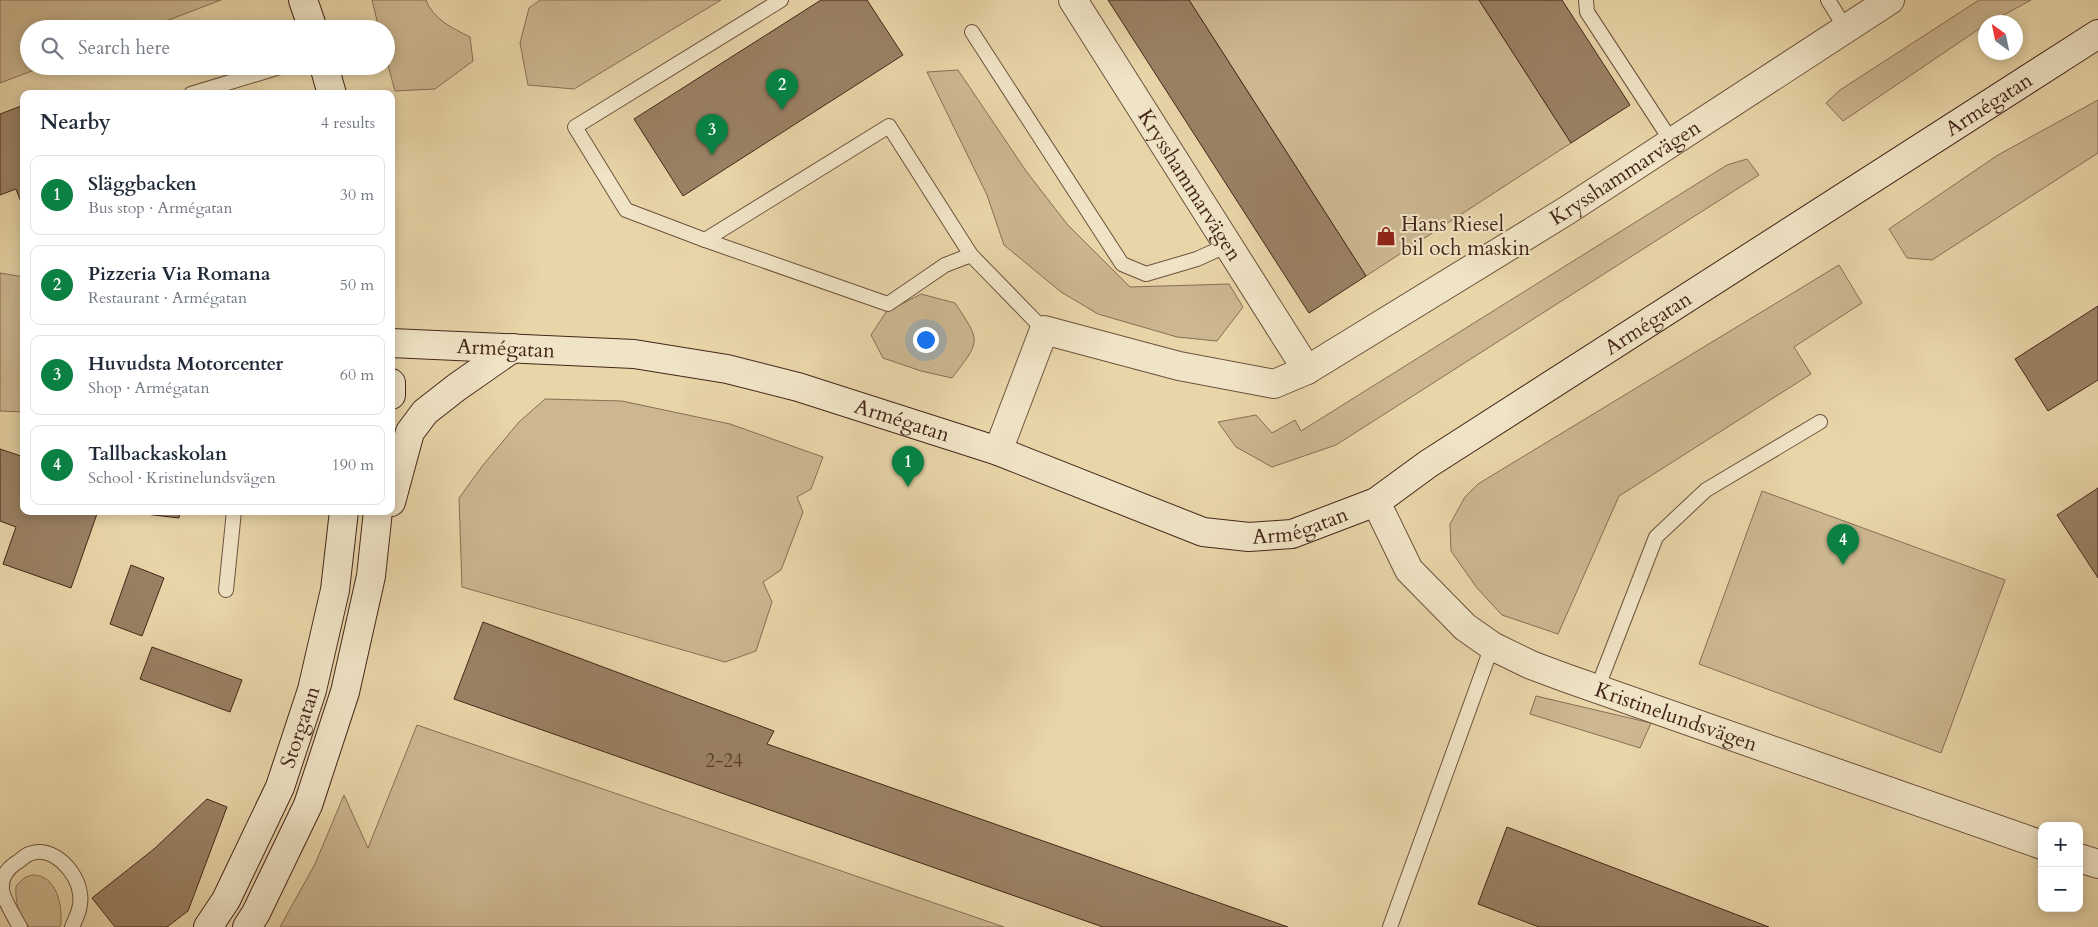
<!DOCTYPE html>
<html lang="en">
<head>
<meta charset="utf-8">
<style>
	:root { --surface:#fff; --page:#f6f6f7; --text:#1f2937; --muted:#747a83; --line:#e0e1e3; --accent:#0b8043 }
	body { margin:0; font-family:Cardo,serif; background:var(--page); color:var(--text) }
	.controls { position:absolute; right:15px; bottom:15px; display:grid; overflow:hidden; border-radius:10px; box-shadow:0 2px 12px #0003 }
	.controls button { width:45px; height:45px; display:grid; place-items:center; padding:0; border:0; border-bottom:1px solid var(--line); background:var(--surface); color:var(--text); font:25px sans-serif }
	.compass { position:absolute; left:1978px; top:15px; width:45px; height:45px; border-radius:50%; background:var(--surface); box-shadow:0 2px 12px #0003; rotate:327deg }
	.you { position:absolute; left:925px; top:339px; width:18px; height:18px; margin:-12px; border:4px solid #fff; border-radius:50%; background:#1a73e8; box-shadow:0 0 0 8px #1a73e833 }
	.badge { display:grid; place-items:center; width:32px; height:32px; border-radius:50%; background:var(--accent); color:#fff; font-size:16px; font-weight:700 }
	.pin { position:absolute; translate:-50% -41px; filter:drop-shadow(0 1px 2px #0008) }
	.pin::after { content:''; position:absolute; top:26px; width:18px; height:15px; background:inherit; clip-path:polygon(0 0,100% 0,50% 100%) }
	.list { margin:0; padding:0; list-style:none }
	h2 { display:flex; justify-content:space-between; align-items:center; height:65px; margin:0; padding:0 20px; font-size:21px }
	h2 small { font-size:16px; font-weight:400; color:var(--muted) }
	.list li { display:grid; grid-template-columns:32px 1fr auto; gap:15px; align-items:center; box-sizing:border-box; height:80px; margin:0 10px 10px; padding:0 10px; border:1px solid var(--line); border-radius:10px }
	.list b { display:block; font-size:19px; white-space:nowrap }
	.list p { margin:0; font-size:16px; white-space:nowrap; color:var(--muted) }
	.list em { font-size:16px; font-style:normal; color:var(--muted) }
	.icon { flex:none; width:28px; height:28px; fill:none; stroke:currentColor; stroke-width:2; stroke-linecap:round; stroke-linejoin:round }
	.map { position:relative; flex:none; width:2098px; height:927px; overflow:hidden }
	.search { position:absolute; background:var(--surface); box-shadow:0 2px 12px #0003; left:20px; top:20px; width:375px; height:55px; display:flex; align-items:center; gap:12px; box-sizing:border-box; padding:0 18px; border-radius:28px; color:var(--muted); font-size:19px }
	.panel { position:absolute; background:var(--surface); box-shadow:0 2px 12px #0003; left:20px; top:90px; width:375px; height:425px; border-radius:10px }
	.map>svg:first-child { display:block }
</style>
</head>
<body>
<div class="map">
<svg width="2098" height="927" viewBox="0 0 2098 927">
	<rect width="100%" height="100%" fill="#e8d5a8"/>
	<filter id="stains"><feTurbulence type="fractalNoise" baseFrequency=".004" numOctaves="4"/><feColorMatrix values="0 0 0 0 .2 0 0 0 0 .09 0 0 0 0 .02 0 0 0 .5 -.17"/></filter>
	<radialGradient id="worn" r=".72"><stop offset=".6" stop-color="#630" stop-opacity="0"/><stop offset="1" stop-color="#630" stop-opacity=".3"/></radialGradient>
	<g fill="#ccb790" stroke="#886e55">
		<path d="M 0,0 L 221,0 L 145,29 L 29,29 L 29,66 L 45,66 L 0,83 Z"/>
		<path d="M 372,0 L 426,0 C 433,19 452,28 470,37 L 473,61 L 435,89 L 395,91 L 386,58 L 386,29 L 379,29 Z"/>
		<path d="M 540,0 L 721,0 L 574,89 L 528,85 L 520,43 L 529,8 Z"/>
		<path d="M 1189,0 L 1479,0 L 1571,143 L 1366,276 Z"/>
		<path d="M 1979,0 L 2031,0 L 1991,22 L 1986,22 L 1985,25 L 1843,121 L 1826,103 L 1840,90 Z"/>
		<path d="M 958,70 L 1026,171 L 1067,224 L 1130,287 L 1229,284 L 1243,307 L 1217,341 L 1177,337 L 1098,314 L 1061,292 L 1004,245 L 987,195 L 927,72 Z"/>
		<path d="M 2098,100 L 2098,153 L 1932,260 L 1907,258 L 1889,229 L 1998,155 Z"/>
		<path d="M 1747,159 L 1759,175 L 1336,445 L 1272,467 L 1236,447 L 1218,422 L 1256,415 L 1272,433 L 1295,420 L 1301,431 L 1727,165 Z"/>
		<path d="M 1839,265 L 1862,303 L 1794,347 L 1811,374 L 1619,496 L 1558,634 L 1502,615 L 1477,588 L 1451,551 L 1450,524 L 1465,497 L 1478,484 Z"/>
		<path d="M 0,273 L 24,277 L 24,412 L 0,411 Z"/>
		<path d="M 921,294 L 955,303 C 982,343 980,341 952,378 L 921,371 L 883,358 L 871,335 L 886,312 Z"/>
		<path d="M 545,399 L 622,401 L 730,424 L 823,457 L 811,489 L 797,497 L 803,512 L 781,570 L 763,582 L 772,602 L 756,651 L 725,662 L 462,587 L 459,498 L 483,465 L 519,422 Z"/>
		<path d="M 1762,491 L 2005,580 L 1941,753 L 1699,664 Z"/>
		<path d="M 1536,696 L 1651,723 L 1640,748 L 1530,714 Z"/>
		<path d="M 417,725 L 1004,927 L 280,927 L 315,864 L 344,795 L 368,848 Z"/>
		<path d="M 32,875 C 57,875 62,904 61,925 L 59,927 L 29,927 C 18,915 15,900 16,886 L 24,878 Z"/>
	</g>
	<g fill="#9a8164" stroke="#45261a">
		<path d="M 821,0 L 867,0 L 903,55 L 683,196 L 634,119 Z"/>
		<path d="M 1108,0 L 1189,0 L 1366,276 L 1309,313 Z"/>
		<path d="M 1479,0 L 1562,0 L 1630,105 L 1571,143 Z"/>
		<path d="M 24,105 L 24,210 L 16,189 L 0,195 L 0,114 Z"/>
		<path d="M 2098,306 L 2098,380 L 2048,411 L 2015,359 Z"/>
		<path d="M 0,449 L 24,457 L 24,511 L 98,511 L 71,588 L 3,564 L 16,527 L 0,521 Z"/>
		<path d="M 2098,488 L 2098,578 L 2057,515 Z"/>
		<path d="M 146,511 L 180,511 L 179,518 L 145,514 Z"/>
		<path d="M 131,565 L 164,578 L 142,636 L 110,624 Z"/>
		<path d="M 483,622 L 774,731 L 767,744 L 1288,927 L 1103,927 L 454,699 Z"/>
		<path d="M 152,647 L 242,680 L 230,712 L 140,679 Z"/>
		<path d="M 207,799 L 227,807 L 188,911 L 167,927 L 115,927 L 92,898 L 154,849 Z"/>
		<path d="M 1507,827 L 1769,927 L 1539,927 L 1478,904 Z"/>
	</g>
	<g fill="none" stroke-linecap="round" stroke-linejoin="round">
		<defs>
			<g id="lane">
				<path d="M 781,0 L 575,127 L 626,210 L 705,240 L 888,304 L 945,265 L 971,255"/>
				<path d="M 1586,0 L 1587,12 L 1672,142"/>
				<path d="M 1828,0 L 1846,29"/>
				<path d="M 972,32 L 1122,264 L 1146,274 L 1197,259 L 1228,245"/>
				<path d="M 191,94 L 283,66"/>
				<path d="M 705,240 L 889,126 L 971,255 L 1044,330"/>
				<path d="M 226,590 L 234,511"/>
				<path d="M 1597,689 L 1656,537 L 1706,490 L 1820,422"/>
				<path d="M 20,927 C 15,918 2,897 2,889 C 1,877 7,869 16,863 C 20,861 24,856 29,854 C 52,844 78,872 80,894 C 82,906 77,916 72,927"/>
				<path d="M 1390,927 L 1492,646"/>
			</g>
			<g id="street">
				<path id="s1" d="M 1073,0 L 1307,370"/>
				<path id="s2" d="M 998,451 L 1044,330 L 1179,366 L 1274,384 L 1307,370 L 1566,211 L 1890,0"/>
				<path id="s3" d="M 1376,502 L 1409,570 L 1465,627 L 1492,646 L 1531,665 L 1566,678 L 2042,845"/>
				<path d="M 2079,858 L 2098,864"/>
			</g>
			<g id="secondary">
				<path d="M 303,0 L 313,29"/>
				<path d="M 324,66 L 332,94"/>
				<path id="s4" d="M 391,343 L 634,354 L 727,369 L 798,387 L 998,451 L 1203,532 L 1249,537 L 1292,534 L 1376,502 L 1428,464 L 2098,34"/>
				<path d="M 391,383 L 391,395"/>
				<path d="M 391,502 L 410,432 L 425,412 L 457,387 L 513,348"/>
				<path id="s5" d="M 208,927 L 226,900 L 280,787 L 312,690 L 335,590 L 344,511"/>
				<path d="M 247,927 L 256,913 L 308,805 L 345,692 L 371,576 L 378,511"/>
			</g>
		</defs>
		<use href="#lane" stroke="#6e523e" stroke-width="16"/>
		<use href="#street" stroke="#6e523e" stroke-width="30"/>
		<use href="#secondary" stroke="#45261a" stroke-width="30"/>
		<use href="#lane" stroke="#f0e4c6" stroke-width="14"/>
		<use href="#street" stroke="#f0e4c6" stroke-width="28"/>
		<use href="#secondary" stroke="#f0e4c6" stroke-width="28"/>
	</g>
	<defs>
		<symbol id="shop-bare" viewBox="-9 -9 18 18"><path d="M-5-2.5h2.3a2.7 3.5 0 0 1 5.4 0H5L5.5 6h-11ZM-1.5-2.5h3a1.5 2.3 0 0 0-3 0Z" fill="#8f2418" stroke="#f0e4c6" stroke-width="2.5" paint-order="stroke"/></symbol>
	</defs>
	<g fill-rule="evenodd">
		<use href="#shop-bare" x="1372" y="222" width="28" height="28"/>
	</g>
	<g text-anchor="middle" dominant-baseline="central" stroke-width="4" stroke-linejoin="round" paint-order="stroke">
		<g font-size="19" fill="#5a3d2c">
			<text x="724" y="761">2-24</text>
		</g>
		<g font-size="21" fill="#45261a" stroke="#f0e4c6">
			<text stroke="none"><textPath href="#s4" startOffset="1751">Armégatan</textPath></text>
			<text stroke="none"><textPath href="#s2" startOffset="776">Krysshammarvägen</textPath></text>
			<text stroke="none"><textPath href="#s1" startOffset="219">Krysshammarvägen</textPath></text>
			<text stroke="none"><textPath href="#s4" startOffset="1346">Armégatan</textPath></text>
			<text stroke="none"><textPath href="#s4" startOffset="115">Armégatan</textPath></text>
			<text stroke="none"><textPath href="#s4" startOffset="520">Armégatan</textPath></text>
			<text stroke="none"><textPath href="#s4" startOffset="940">Armégatan</textPath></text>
			<text stroke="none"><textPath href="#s3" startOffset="386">Kristinelundsvägen</textPath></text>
			<text stroke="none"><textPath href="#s5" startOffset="221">Storgatan</textPath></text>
		</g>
		<g font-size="21" fill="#45261a" stroke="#f0e4c6" text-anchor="start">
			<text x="1401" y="224">Hans Riesel<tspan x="1401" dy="24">bil och maskin</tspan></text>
		</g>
	</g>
	<rect width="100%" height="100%" filter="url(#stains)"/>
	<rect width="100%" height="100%" fill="url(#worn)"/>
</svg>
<div class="controls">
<button>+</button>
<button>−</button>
</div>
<svg class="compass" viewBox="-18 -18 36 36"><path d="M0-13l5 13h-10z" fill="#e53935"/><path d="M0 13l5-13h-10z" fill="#747a83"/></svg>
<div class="you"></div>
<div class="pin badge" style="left:908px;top:487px">1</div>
<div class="pin badge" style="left:782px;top:110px">2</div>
<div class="pin badge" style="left:712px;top:155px">3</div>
<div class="pin badge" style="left:1843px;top:565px">4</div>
<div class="search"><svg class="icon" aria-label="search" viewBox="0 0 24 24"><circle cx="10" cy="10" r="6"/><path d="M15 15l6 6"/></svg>Search here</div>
<section class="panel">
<h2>Nearby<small>4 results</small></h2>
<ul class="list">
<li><span class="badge">1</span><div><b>Släggbacken</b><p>Bus stop · Armégatan</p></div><em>30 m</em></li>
<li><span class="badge">2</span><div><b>Pizzeria Via Romana</b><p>Restaurant · Armégatan</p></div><em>50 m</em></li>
<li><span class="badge">3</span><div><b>Huvudsta Motorcenter</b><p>Shop · Armégatan</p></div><em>60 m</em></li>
<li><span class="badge">4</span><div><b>Tallbackaskolan</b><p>School · Kristinelundsvägen</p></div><em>190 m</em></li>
</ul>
</section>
</div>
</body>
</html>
